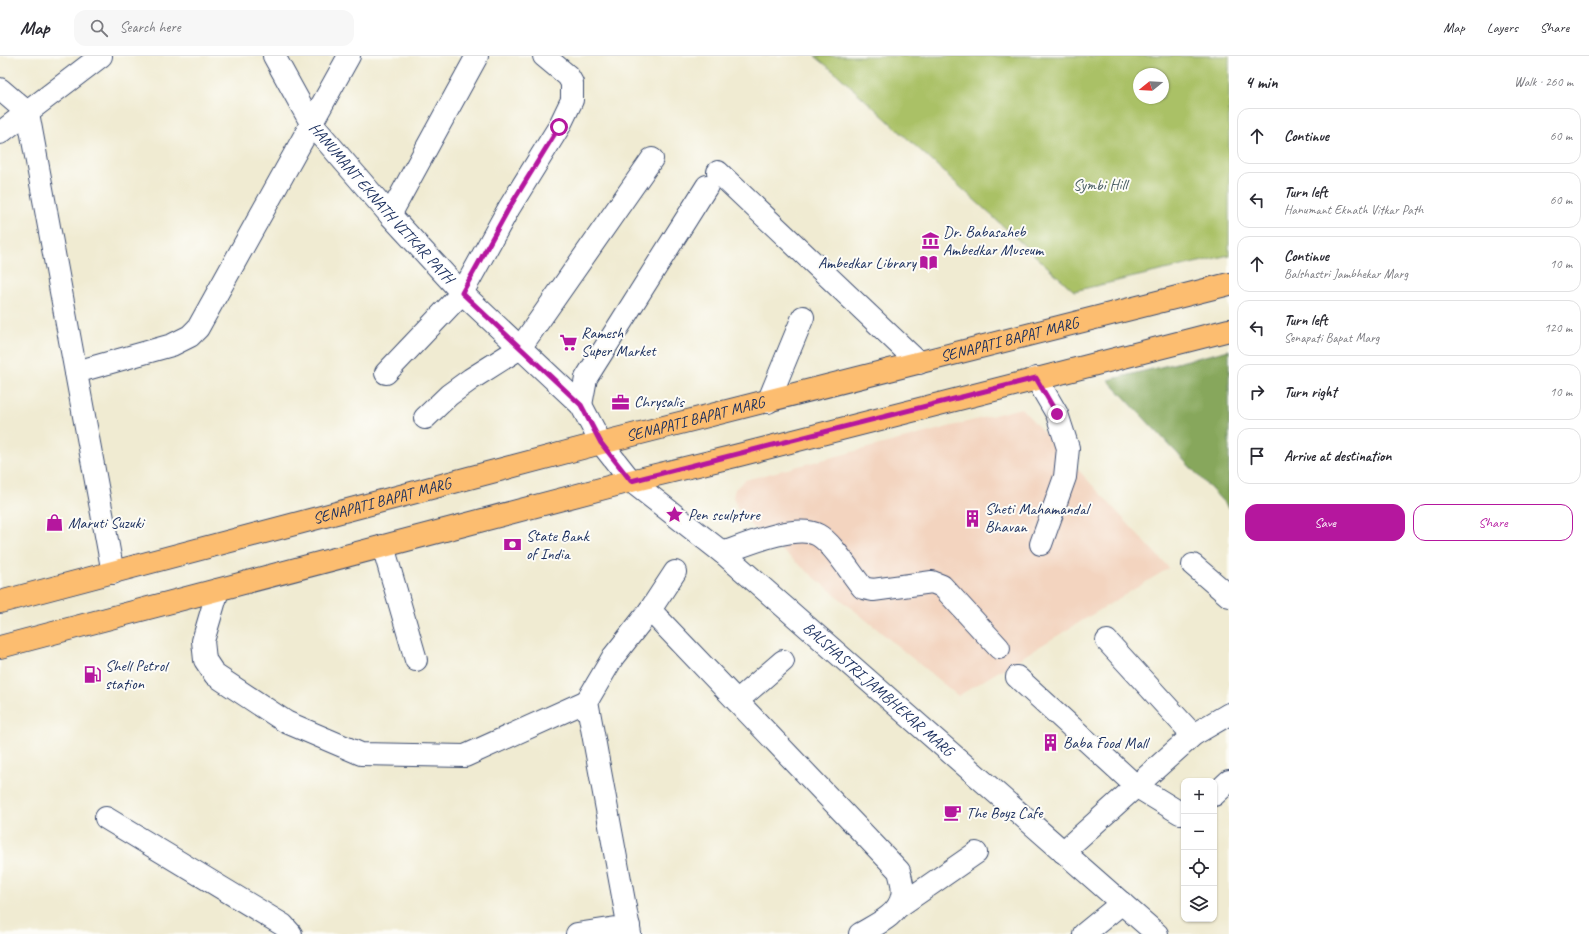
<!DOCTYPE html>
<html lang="en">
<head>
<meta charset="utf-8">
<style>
	:root { --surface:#fff; --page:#f7f7f7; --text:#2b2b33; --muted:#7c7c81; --line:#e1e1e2; --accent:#b5179e }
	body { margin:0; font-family:Caveat,sans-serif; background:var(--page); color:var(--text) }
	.controls { position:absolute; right:12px; bottom:12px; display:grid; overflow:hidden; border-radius:8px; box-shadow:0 1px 3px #0004 }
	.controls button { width:36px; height:36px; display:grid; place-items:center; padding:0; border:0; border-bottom:1px solid var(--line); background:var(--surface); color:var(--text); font:20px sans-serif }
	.compass { position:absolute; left:1133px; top:12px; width:36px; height:36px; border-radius:50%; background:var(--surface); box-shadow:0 1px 3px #0004; rotate:252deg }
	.stop { position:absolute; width:12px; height:12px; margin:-9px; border:3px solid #b5179e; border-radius:50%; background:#fff }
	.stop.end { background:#b5179e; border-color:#fff; box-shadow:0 1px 4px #0008 }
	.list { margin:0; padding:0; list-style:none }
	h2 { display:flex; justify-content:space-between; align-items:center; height:52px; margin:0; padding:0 16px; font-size:17px }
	h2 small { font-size:13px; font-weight:400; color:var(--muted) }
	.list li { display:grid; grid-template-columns:26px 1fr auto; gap:12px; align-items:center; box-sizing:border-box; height:56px; margin:0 8px 8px; padding:0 8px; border:1px solid var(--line); border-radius:12px }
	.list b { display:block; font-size:15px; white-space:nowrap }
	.list p { margin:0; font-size:13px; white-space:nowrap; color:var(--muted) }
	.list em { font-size:13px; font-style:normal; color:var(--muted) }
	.actions { display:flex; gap:8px; padding:12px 16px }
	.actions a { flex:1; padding:9px 0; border:1px solid var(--accent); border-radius:12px; text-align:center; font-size:14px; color:var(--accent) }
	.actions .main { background:var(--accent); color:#fff }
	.icon { flex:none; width:22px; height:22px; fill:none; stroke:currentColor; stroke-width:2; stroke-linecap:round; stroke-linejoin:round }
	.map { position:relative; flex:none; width:1229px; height:878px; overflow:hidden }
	header { display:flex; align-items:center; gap:24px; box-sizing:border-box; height:56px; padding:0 20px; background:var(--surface); border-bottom:1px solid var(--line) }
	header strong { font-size:19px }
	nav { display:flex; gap:22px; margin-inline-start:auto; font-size:14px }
	.search { width:280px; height:36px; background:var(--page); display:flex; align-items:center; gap:10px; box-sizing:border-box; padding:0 14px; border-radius:12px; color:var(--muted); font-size:15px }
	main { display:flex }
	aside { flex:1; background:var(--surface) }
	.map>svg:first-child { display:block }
</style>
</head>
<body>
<header>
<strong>Map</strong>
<div class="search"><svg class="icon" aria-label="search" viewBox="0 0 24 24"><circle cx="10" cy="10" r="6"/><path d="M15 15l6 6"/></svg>Search here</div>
<nav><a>Map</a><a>Layers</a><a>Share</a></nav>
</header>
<main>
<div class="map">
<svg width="1229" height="878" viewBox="0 0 1229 878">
	<rect width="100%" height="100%" fill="#fdfcf7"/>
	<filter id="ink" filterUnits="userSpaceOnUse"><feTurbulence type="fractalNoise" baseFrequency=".025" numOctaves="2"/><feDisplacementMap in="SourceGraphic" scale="8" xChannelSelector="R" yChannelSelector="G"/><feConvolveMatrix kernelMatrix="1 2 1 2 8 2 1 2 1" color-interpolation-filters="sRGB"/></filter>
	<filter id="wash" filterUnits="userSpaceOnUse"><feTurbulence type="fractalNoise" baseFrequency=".012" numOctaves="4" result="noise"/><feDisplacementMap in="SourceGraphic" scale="16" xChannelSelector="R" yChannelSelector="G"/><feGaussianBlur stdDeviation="0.9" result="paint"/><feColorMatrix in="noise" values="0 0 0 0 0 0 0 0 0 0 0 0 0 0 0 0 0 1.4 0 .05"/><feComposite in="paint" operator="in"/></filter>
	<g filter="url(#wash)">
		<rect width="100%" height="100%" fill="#f0ebd2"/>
		<path fill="#f3d4bf" d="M 1021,352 L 1169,512 L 958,640 L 745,464 L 737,451 L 733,441 L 735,433 L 745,424 Z"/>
		<path fill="#aac166" stroke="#627862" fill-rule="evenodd" d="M 815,0 L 1229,0 L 1229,199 L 1074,235 L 838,19 ZM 1139,18 L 1163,18 L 1163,42 L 1139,42 Z"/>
		<path fill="#87a75b" stroke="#516b5c" d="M 1229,294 L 1229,452 L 1108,324 Z"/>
	</g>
	<g filter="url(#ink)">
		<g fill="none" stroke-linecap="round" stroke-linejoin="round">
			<defs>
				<g id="minor">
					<path id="s1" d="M 274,0 L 311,67 L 390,159 L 462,237 L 581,349 L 601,387 L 631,425 L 723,497 L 1157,878"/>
					<path d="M 0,33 L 28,57 L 113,517"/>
					<path d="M 0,77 L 101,0"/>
					<path d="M 718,116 L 919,307"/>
					<path d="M 390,159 L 477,0"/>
					<path d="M 76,316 L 172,289 L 190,280 L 198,272 L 349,0"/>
					<path d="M 386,317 L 462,237 L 509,152 L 559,71 L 572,44 L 572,27 L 568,20 L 544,0"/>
					<path d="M 1036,322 L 1057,358 L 1068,392 L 1065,421 L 1041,488"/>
					<path d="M 768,346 L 803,261"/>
					<path d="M 581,349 L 586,322 L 707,130"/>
					<path d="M 425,362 L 449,339 L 471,323 L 520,292 L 652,103"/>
					<path d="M 383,490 L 416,604"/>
					<path d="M 723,497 C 745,489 796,467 818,479 C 833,487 851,518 863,532 L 873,534 L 932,526 L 942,530 L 999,592"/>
					<path d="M 1193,509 L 1229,540"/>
					<path d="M 218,534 L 203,585 L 205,604 L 215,619 L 286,666 L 361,698 L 465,700 L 587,645 L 630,878"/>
					<path d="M 650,554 L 899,815 C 901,823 904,831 902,840 C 899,859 875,869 860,878"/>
					<path d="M 1107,585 L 1193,679"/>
					<path d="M 1017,621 L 1136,730 L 1180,757 L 1184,756"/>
					<path d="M 587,645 L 613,601 L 650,554 L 675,516"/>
					<path d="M 737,645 L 783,605"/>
					<path d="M 1214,739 L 1229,725"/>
					<path d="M 106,762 L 283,869 L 291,878"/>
					<path d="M 1063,796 L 1193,679 L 1229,658"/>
					<path d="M 898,851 L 976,797"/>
					<path d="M 577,878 L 629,870"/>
					<path d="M 1084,878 L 1122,847"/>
				</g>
				<g id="major">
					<path id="s2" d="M 0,546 L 601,387 L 1229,228"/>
					<path d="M 0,591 L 631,425 L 735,400 L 1229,274"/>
				</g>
			</defs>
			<use href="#minor" stroke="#3b4b6f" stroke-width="24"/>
			<use href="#major" stroke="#3b4b6f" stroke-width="24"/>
			<use href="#minor" stroke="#fff" stroke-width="22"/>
			<use href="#major" stroke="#fcbd6f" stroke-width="22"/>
		</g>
	</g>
	<g fill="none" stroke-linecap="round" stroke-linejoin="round" filter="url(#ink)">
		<path stroke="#b5179e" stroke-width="5" d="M 559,71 L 509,152 L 462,237 L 581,349 L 601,387 L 631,425 L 1036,322 L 1057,358"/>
	</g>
	<defs>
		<symbol id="museum-bare" viewBox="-9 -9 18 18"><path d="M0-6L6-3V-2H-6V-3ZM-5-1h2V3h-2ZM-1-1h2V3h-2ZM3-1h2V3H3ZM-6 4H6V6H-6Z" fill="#b5179e" stroke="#fdfcf7" stroke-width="2.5" paint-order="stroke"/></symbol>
		<symbol id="library-bare" viewBox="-9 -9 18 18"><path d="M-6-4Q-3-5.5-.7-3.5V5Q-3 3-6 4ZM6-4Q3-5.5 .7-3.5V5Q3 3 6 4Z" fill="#b5179e" stroke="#fdfcf7" stroke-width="2.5" paint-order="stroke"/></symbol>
		<symbol id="supermarket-bare" viewBox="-9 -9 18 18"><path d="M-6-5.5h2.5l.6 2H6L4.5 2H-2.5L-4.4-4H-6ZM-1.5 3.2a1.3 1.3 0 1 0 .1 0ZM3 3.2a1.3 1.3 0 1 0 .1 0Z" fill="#b5179e" stroke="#fdfcf7" stroke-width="2.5" paint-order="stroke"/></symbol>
		<symbol id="office-bare" viewBox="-9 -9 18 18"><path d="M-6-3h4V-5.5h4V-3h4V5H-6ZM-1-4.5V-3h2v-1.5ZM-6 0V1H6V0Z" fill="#b5179e" stroke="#fdfcf7" stroke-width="2.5" paint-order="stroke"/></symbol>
		<symbol id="sight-bare" viewBox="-9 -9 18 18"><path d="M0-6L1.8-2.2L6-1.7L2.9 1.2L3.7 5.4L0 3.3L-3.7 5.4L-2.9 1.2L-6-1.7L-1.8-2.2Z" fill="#b5179e" stroke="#fdfcf7" stroke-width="2.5" paint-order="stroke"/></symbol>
		<symbol id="building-bare" viewBox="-9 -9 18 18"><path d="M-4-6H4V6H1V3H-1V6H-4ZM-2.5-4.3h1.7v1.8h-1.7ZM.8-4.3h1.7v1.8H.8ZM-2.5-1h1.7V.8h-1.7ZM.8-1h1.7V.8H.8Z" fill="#b5179e" stroke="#fdfcf7" stroke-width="2.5" paint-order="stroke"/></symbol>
		<symbol id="shop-bare" viewBox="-9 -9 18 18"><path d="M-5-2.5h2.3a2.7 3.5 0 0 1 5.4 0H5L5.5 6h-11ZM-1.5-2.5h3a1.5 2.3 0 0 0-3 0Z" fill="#b5179e" stroke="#fdfcf7" stroke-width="2.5" paint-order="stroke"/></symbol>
		<symbol id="bank-bare" viewBox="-9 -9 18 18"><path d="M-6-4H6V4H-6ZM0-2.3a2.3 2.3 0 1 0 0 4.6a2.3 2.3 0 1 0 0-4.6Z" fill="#b5179e" stroke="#fdfcf7" stroke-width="2.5" paint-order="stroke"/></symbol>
		<symbol id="fuel-bare" viewBox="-9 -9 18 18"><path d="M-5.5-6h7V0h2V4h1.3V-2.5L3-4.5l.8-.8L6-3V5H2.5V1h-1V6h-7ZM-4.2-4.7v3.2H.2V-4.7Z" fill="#b5179e" stroke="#fdfcf7" stroke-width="2.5" paint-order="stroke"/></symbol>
		<symbol id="cafe-bare" viewBox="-9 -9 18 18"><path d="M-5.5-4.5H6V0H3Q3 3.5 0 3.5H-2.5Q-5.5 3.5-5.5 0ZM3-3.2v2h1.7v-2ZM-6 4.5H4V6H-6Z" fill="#b5179e" stroke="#fdfcf7" stroke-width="2.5" paint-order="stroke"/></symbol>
	</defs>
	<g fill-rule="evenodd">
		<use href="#museum-bare" x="918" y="172" width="25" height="25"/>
		<use href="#library-bare" x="916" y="194" width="25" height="25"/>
		<use href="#supermarket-bare" x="556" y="274" width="25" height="25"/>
		<use href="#office-bare" x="608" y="334" width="25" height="25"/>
		<use href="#sight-bare" x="662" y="446" width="25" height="25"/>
		<use href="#building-bare" x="960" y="450" width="25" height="25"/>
		<use href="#shop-bare" x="42" y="454" width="25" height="25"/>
		<use href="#bank-bare" x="500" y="476" width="25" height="25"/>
		<use href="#fuel-bare" x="80" y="606" width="25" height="25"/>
		<use href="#building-bare" x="1038" y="674" width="25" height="25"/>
		<use href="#cafe-bare" x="940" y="744" width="25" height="25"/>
	</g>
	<g text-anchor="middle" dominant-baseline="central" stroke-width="4" stroke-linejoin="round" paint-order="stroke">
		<g font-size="16" fill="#465b60" stroke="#fdfcf7">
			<text x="1100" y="129">Symbi Hill</text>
		</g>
		<g font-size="16" fill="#1b2f5e" stroke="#fdfcf7">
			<text stroke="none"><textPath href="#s1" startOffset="183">HANUMANT EKNATH VITKAR PATH</textPath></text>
			<text stroke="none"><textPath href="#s2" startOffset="1043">SENAPATI BAPAT MARG</textPath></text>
			<text stroke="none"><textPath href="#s2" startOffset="719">SENAPATI BAPAT MARG</textPath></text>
			<text stroke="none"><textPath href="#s2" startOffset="395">SENAPATI BAPAT MARG</textPath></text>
			<text stroke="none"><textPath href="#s1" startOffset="882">BALSHASTRI JAMBHEKAR MARG</textPath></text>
		</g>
		<g font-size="16" fill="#1b2f5e" stroke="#fdfcf7" text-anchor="start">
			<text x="943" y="176">Dr. Babasaheb<tspan x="943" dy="18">Ambedkar Museum</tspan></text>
			<text x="916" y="207" text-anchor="end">Ambedkar Library</text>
			<text x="581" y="277">Ramesh<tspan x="581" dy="18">Super Market</tspan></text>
			<text x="634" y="346">Chrysalis</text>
			<text x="985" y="453">Sheti Mahamandal<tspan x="985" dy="18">Bhavan</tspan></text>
			<text x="688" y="459">Pen sculpture</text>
			<text x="68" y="467">Maruti Suzuki</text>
			<text x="526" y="480">State Bank<tspan x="526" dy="18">of India</tspan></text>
			<text x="105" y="610">Shell Petrol<tspan x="105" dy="18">station</tspan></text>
			<text x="1063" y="687">Baba Food Mall</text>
			<text x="966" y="757">The Boyz Cafe</text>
		</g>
	</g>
</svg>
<div class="controls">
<button>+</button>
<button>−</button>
<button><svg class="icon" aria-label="locate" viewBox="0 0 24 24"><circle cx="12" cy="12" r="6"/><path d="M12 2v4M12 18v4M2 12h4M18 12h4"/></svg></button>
<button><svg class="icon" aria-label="layers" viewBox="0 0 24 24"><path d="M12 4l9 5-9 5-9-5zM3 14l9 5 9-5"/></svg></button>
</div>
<svg class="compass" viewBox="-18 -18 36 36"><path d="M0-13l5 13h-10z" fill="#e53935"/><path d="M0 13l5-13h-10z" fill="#7c7c81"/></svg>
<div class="stop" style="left:559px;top:71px"></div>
<div class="stop end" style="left:1057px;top:358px"></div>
</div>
<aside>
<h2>4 min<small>Walk · 260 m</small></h2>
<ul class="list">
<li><svg class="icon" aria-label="ahead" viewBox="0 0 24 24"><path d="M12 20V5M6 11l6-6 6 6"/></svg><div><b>Continue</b></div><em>60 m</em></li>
<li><svg class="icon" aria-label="left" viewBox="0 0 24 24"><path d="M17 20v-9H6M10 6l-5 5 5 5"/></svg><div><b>Turn left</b><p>Hanumant Eknath Vitkar Path</p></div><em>60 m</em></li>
<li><svg class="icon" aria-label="ahead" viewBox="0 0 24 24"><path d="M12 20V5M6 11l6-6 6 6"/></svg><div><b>Continue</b><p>Balshastri Jambhekar Marg</p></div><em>10 m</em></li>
<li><svg class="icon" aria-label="left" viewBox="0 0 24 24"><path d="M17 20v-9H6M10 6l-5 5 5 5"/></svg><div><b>Turn left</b><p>Senapati Bapat Marg</p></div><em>120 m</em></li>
<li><svg class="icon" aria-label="right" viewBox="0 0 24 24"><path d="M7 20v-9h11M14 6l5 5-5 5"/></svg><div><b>Turn right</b></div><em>10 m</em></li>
<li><svg class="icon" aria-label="arrive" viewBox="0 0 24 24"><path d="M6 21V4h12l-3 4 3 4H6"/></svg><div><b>Arrive at destination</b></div></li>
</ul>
<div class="actions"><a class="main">Save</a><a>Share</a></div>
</aside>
</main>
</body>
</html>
